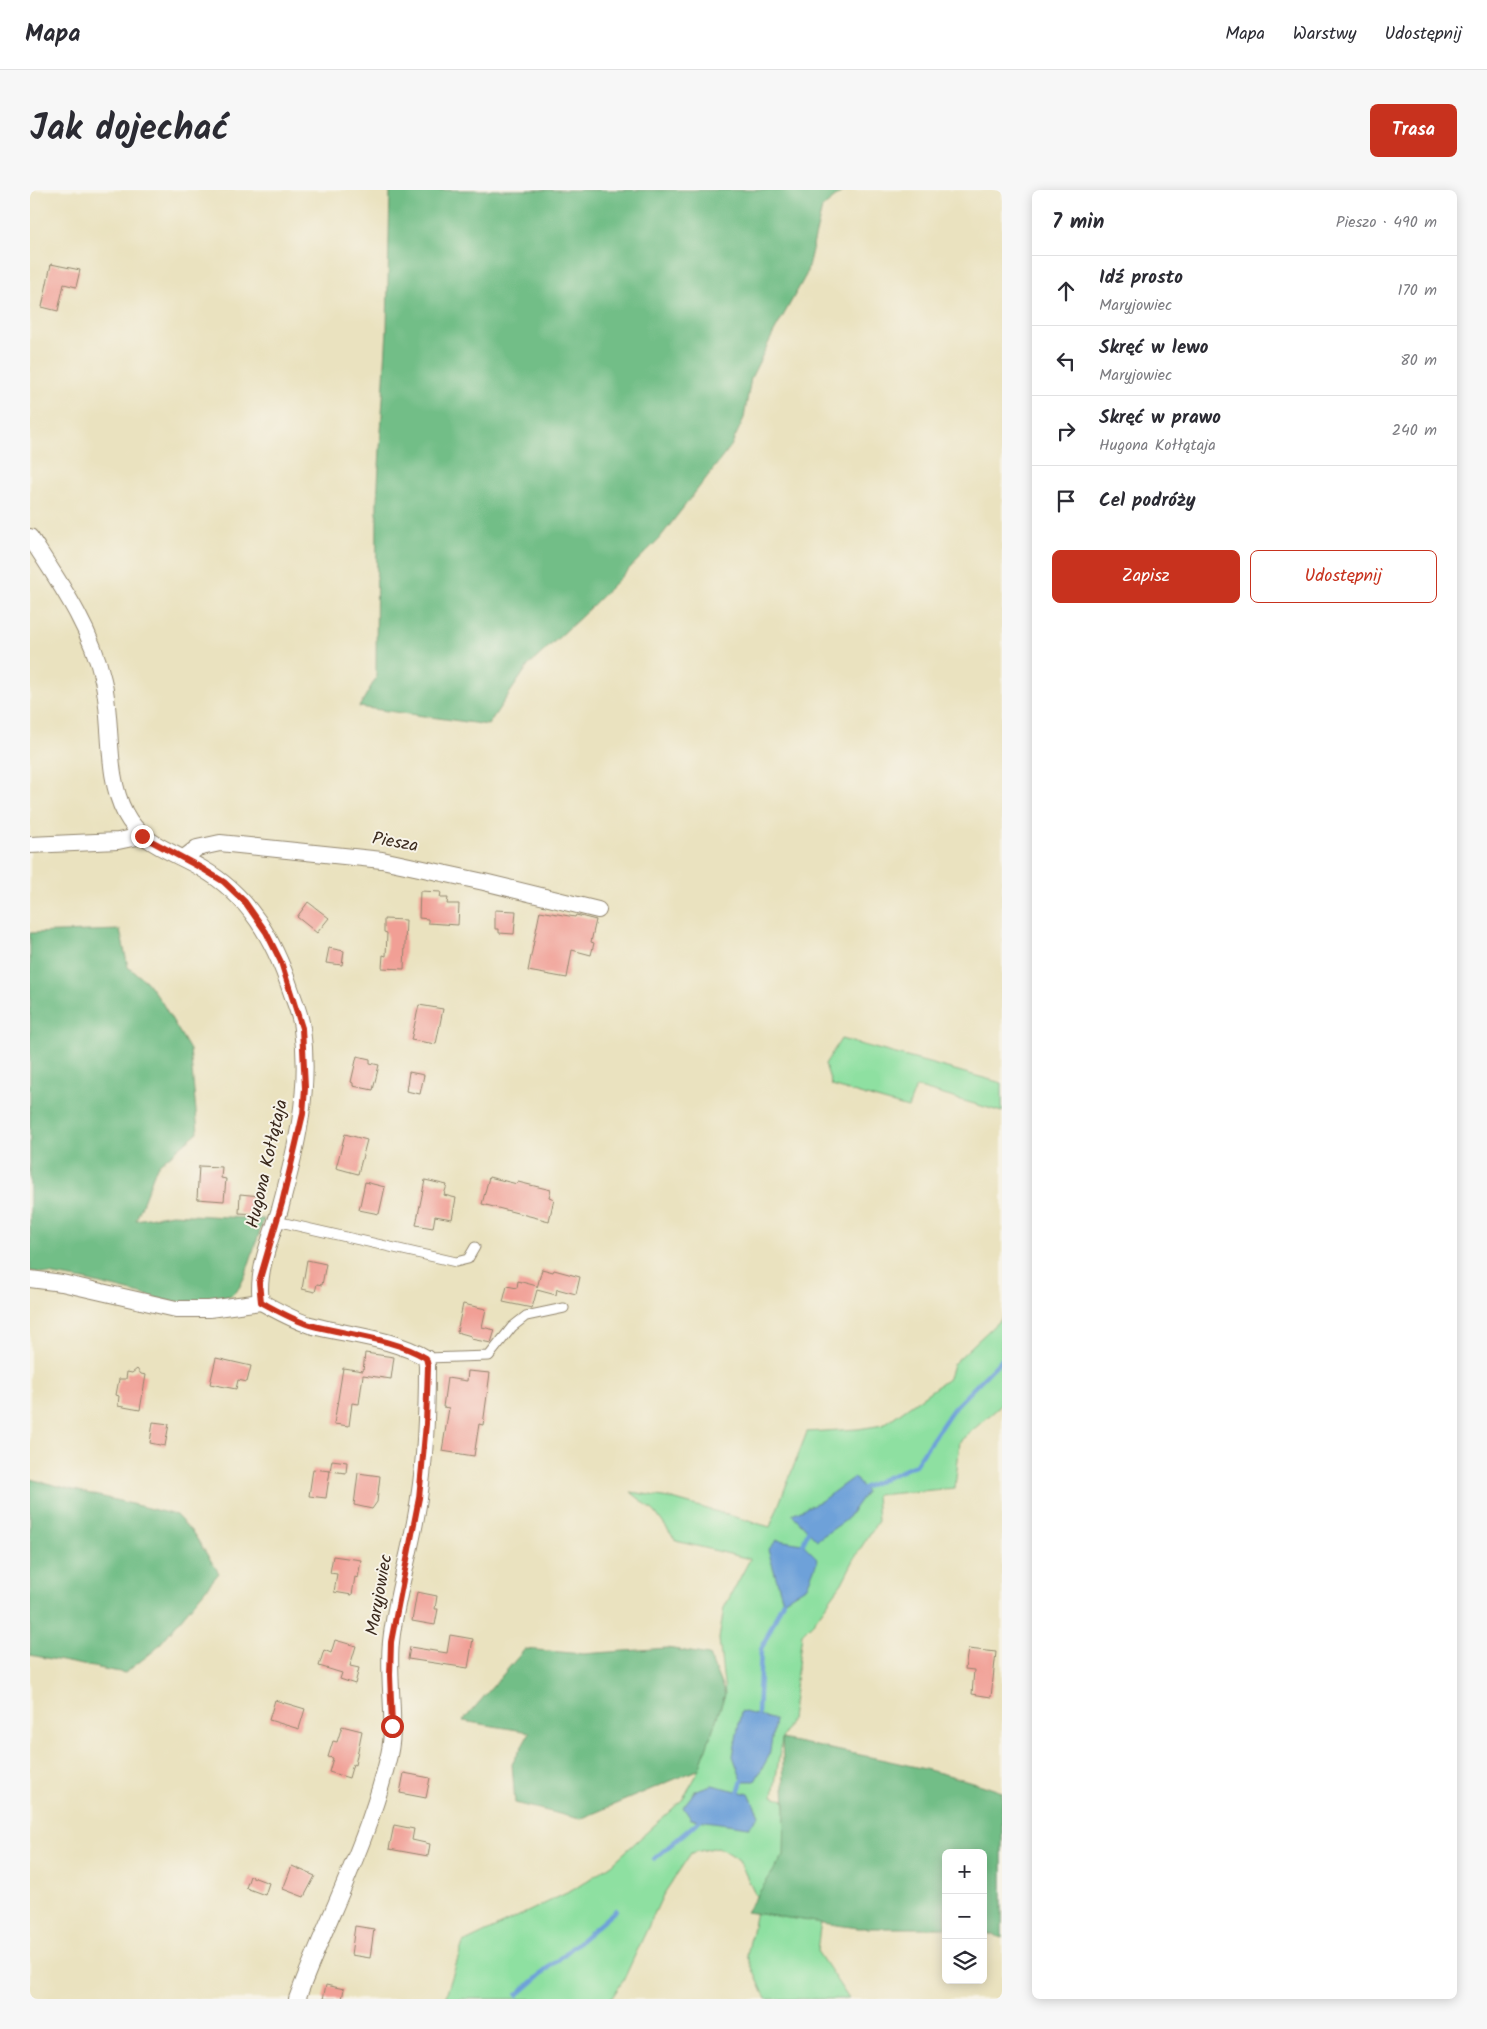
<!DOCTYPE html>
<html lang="pl">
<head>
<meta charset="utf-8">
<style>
	:root { --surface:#fff; --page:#f7f7f7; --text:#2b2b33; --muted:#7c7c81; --line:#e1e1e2; --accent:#c8321e }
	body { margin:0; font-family:Kalam,sans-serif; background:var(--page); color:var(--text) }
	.controls { position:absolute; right:15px; bottom:15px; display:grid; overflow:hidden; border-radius:8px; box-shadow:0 2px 12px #0003 }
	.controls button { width:45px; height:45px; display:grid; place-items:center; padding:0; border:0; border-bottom:1px solid var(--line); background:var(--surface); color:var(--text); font:25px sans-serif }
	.stop { position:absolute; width:15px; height:15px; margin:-11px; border:4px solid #c8321e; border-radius:50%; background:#fff }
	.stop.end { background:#c8321e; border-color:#fff; box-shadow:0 1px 5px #0008 }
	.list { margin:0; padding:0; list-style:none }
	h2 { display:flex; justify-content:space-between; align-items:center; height:65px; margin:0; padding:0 20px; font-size:21px }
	h2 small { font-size:16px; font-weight:400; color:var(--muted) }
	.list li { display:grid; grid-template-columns:32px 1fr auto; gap:15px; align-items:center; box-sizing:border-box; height:70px; padding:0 20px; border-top:1px solid var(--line) }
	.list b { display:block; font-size:19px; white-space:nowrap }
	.list p { margin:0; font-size:16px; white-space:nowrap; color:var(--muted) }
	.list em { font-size:16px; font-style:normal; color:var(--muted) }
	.actions { display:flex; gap:10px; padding:15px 20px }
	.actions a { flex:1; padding:11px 0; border:1px solid var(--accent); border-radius:8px; text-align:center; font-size:18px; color:var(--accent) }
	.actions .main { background:var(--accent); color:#fff }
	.icon { flex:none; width:28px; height:28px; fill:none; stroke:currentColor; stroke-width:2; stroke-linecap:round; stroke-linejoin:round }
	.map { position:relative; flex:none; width:972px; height:1809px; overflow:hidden; border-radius:8px }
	header { display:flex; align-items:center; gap:30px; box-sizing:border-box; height:70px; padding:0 25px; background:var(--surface); border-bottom:1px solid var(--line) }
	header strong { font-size:24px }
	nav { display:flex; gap:28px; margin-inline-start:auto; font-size:18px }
	.intro { display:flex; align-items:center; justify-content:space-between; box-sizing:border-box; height:120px; padding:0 30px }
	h1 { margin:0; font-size:35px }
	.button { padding:12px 22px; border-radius:8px; background:var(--accent); color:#fff; font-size:18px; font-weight:700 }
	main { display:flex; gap:30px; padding:0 30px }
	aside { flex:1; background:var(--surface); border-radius:8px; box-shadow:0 2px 12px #0003 }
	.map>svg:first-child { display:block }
</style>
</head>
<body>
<header>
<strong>Mapa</strong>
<nav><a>Mapa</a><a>Warstwy</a><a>Udostępnij</a></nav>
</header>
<div class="intro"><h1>Jak dojechać</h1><a class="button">Trasa</a></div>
<main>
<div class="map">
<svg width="972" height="1809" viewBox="0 0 972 1809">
	<rect width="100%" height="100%" fill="#f7f3e8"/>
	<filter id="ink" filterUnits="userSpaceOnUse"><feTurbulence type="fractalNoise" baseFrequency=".02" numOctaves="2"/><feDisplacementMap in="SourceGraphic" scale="10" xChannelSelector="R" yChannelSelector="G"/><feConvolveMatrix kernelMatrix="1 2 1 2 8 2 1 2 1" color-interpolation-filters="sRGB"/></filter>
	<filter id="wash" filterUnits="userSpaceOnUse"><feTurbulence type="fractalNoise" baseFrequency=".0096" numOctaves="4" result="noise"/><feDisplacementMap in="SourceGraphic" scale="20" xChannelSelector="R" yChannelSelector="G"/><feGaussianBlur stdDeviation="1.12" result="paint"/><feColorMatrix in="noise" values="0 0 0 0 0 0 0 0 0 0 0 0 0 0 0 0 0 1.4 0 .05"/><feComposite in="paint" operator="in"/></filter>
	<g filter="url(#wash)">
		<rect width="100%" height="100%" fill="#eae2bf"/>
		<g fill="#8ee0a1" stroke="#648560">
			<path d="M 811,849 L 972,893 L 972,922 L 886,897 L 878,918 L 802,896 L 795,874 Z"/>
			<path d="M 972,1128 L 972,1211 L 967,1219 L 930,1251 L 925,1298 L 846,1305 L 848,1331 L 827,1364 L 812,1393 L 783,1433 L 772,1444 L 761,1529 L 752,1549 L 743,1606 L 754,1610 L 761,1659 L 793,1714 L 787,1761 L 819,1809 L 736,1809 L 717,1766 L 728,1711 L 709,1670 L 688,1657 L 661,1663 L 633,1705 L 593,1791 L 581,1809 L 415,1809 L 433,1753 L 543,1700 L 582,1674 L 652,1610 L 665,1588 L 695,1504 L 689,1449 L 694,1418 L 720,1369 L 646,1351 L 625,1322 L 601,1302 L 639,1308 L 740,1337 L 777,1242 L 828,1239 L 853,1235 L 919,1188 L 923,1174 Z"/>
		</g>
		<g fill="#72be87" stroke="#567452">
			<path d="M 360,0 L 814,0 L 792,18 L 776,85 L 743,144 L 721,188 L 714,228 L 701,256 L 629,349 L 553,425 L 498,476 L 458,535 L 329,517 L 346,488 L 347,311 L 357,139 Z"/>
			<path d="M 90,740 L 98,777 L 116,791 L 131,811 L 160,860 L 168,942 L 127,976 L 106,1030 L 142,1024 L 234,1029 L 215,1086 L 209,1098 L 202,1105 L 192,1108 L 168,1111 L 143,1112 L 54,1090 L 0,1081 L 0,743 Z"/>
			<path d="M 0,1289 L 146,1325 L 163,1343 L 189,1383 L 125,1460 L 95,1483 L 0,1465 Z"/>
			<path d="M 637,1458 L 679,1465 L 695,1504 L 669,1579 L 550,1629 L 485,1613 L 482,1574 L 500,1542 L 433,1531 L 495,1459 L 553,1464 Z"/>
			<path d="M 752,1549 C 825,1565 901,1576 972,1602 L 972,1748 L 953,1742 L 953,1663 L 916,1663 L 916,1738 L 828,1738 L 716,1722 L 754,1665 L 755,1617 Z"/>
		</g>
		<g fill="#6ea1d9" stroke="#54667c">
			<path d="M 824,1287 L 836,1302 L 816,1330 L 787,1350 L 762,1324 L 791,1311 Z"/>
			<path d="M 747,1350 L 773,1354 L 788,1369 L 777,1396 L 753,1411 L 738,1360 Z"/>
			<path d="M 711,1521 L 745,1530 L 739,1566 L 725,1591 L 712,1591 L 703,1566 Z"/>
			<path d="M 682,1595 L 719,1604 L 729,1625 L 719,1637 L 661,1629 L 653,1617 L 666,1600 Z"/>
		</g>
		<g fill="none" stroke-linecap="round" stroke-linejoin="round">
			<g stroke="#6ea1d9" stroke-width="4.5">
				<path d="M 833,1298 L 885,1275 L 923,1219 L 972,1169"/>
				<path d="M 773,1354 L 778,1341"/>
				<path d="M 728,1525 L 731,1460 L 753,1411"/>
				<path d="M 708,1602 L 712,1591"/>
				<path d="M 624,1669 L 670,1630"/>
				<path d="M 487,1805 L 586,1720"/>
			</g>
		</g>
		<g id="blocks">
			<g fill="#f19f95">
				<path d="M 21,74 L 50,80 L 46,97 L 34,94 L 28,121 L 12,117 Z"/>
				<path d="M 390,701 L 411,702 L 410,708 L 418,708 L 417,714 L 429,714 L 428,735 L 398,733 L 398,729 L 389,728 Z"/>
				<path d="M 278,712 L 299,728 L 287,743 L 267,727 Z"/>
				<path d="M 465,720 L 486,721 L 484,744 L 469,743 L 469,739 L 465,739 Z"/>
				<path d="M 510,721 L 545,727 L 546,725 L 566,730 L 561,752 L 564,753 L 561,765 L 542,760 L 537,788 L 498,781 Z"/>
				<path d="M 354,729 L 376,730 L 374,779 L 352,778 L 353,765 L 356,766 L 357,743 L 354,742 Z"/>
				<path d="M 299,758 L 314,761 L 312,775 L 296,773 Z"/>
				<path d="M 389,815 L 413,819 L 406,854 L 381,850 Z"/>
				<path d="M 327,866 L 340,869 L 340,873 L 349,875 L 343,900 L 323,896 L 323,893 L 321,892 Z"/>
				<path d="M 379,882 L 394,885 L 390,904 L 376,901 Z"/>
				<path d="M 315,944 L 337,950 L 328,984 L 306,978 Z"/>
				<path d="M 169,976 L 192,977 L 191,988 L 196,989 L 194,1011 L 167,1009 Z"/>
				<path d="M 459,987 L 487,994 L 488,992 L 521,1000 L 519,1007 L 524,1009 L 519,1031 L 452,1014 Z"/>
				<path d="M 395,990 L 417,995 L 414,1005 L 426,1008 L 422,1029 L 405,1026 L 403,1038 L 386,1035 Z"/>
				<path d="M 335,992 L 355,997 L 349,1024 L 329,1020 Z"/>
				<path d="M 210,1004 L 230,1006 L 228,1024 L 209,1023 Z"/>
				<path d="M 277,1070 L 296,1074 L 292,1095 L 287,1094 L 285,1102 L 272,1099 Z"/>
				<path d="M 512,1079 L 523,1082 L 524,1080 L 550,1087 L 546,1104 L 527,1099 L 526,1105 L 507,1100 L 502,1118 L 473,1112 L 477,1096 L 487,1098 L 488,1091 L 507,1096 L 507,1098 Z"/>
				<path d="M 433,1114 L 456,1119 L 452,1137 L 465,1140 L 461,1153 L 441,1149 L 441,1146 L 427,1142 Z"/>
				<path d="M 335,1163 L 364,1167 L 361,1189 L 333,1185 L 329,1214 L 322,1213 L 319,1236 L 304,1234 L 313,1178 L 333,1181 Z"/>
				<path d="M 186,1168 L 221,1176 L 217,1192 L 208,1190 L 206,1199 L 180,1194 Z"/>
				<path d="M 107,1179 L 111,1184 L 116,1185 L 110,1220 L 88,1216 L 89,1206 L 86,1205 L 89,1189 L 96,1189 L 97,1182 L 102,1183 Z"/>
				<path d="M 438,1181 L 460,1183 L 453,1235 L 449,1234 L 444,1266 L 412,1261 L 419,1218 L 413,1217 L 417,1188 L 437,1191 Z"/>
				<path d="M 123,1232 L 139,1234 L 135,1256 L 120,1253 Z"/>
				<path d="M 302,1270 L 317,1272 L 316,1283 L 300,1281 Z"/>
				<path d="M 283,1279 L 300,1281 L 296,1308 L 279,1306 Z"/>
				<path d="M 328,1283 L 350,1286 L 347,1312 L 342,1319 L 324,1315 Z"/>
				<path d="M 303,1366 L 331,1370 L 328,1388 L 325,1387 L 322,1405 L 304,1402 L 307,1384 L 300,1383 Z"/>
				<path d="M 387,1402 L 407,1406 L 405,1419 L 408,1419 L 405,1435 L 382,1431 Z"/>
				<path d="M 420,1445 L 443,1449 L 438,1478 L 378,1469 L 380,1457 L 417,1463 Z"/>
				<path d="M 305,1450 L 326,1456 L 320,1476 L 329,1478 L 325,1494 L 310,1489 L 312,1483 L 289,1476 L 294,1460 L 301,1463 Z"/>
				<path d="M 938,1459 L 966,1462 L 961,1507 L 942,1504 L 944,1480 L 935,1479 Z"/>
				<path d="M 245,1510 L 275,1519 L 269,1539 L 239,1530 Z"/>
				<path d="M 312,1536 L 332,1541 L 325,1575 L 323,1574 L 319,1588 L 299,1582 L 303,1568 L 298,1567 L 303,1551 L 307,1552 Z"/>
				<path d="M 374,1583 L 400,1588 L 396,1608 L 370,1603 Z"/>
				<path d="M 364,1635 L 384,1639 L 382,1650 L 400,1654 L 398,1666 L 359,1659 Z"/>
				<path d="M 262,1676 L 285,1686 L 274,1707 L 253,1699 Z"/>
				<path d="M 220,1686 L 239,1693 L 235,1705 L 216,1698 Z"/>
				<path d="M 325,1736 L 344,1739 L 340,1768 L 321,1765 Z"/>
				<path d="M 296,1795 L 314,1799 L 312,1809 L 293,1809 Z"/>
			</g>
		</g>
	</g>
	<g filter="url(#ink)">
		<use href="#blocks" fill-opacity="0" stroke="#92866e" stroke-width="1"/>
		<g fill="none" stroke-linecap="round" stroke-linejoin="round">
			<defs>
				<g id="service">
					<path d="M 246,1031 L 426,1072 L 438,1069 L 445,1057"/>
					<path d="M 396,1168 L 459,1166 L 482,1137 L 496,1126 L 534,1118"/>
				</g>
				<g id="minor">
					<path d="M 0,347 C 29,392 61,437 73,490 C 83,532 75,585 95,623 C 111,654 142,661 171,678 C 219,705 244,750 261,801 C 265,813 271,826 272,839 C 281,900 266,960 250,1019 C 241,1048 226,1082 231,1112"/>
					<path d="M 0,655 L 88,651 L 112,646"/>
					<path d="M 154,668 L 167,658 L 190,653 L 352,670 L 454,692 L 568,720"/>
					<path d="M 0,1089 L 32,1093 L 146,1119 L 179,1119 L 231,1112"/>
					<path d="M 231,1112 C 246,1120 263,1130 280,1135 C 317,1145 363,1148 396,1168 L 397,1176 C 397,1220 396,1264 389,1308 C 383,1356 366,1403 361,1452 C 357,1489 367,1529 359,1565 C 339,1651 297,1728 267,1809"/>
				</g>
			</defs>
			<use href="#service" stroke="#92866e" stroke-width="11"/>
			<use href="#minor" stroke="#92866e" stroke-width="18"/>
			<use href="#service" stroke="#fff" stroke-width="9"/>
			<use href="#minor" stroke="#fff" stroke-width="16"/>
		</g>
	</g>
	<g fill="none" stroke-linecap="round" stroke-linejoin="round" filter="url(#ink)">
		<path stroke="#c8321e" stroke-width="6" d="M 112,646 L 173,679 L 194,692 L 215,712 L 236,742 L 251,772 L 272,838 L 275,898 L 273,924 L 252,1013 L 229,1092 L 231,1112 C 246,1120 263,1130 280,1135 C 317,1145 363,1148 396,1168 L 398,1176 L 396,1234 L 389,1308 L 361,1452 L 360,1485 L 362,1536"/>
	</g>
	<g text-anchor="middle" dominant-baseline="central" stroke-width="4" stroke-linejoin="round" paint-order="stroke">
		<g font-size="18" fill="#3b2a1e" stroke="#f7f3e8">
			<text transform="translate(365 653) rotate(10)">Piesza</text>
			<text transform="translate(238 974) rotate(-77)">Hugona Kołłątaja</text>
			<text transform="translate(350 1405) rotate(-80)">Maryjowiec</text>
		</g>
	</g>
</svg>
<div class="controls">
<button>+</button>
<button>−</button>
<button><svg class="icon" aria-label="layers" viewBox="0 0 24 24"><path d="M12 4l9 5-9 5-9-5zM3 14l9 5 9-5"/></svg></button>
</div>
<div class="stop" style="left:362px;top:1536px"></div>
<div class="stop end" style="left:112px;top:646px"></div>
</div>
<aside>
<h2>7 min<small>Pieszo · 490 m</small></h2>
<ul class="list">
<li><svg class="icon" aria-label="ahead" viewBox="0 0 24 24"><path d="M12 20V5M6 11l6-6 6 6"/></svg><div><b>Idź prosto</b><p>Maryjowiec</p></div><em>170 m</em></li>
<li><svg class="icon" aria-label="left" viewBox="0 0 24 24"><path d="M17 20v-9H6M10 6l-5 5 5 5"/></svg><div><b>Skręć w lewo</b><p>Maryjowiec</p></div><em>80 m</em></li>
<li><svg class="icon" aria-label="right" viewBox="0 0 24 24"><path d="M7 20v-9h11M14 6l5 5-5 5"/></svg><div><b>Skręć w prawo</b><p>Hugona Kołłątaja</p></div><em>240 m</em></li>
<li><svg class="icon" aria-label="arrive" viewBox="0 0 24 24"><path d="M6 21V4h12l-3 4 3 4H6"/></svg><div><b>Cel podróży</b></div></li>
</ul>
<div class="actions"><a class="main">Zapisz</a><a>Udostępnij</a></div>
</aside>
</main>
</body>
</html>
